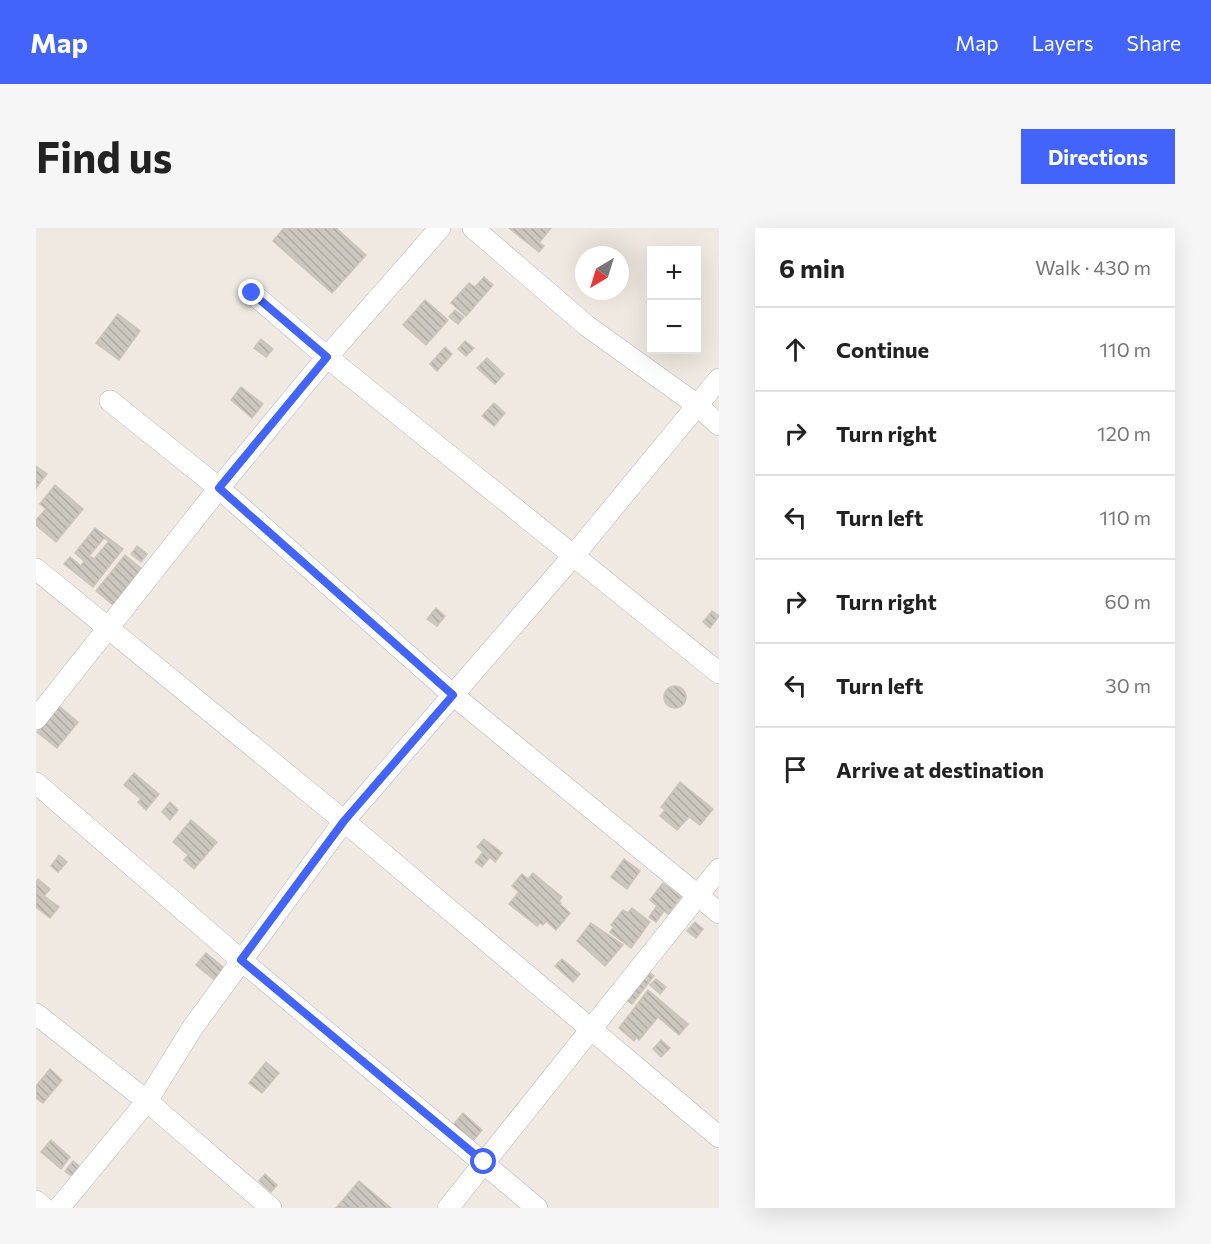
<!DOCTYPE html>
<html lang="en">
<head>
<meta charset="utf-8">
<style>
	:root { --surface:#fff; --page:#f6f6f6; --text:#222; --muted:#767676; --line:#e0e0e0; --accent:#4264fb }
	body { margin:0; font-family:Commissioner,sans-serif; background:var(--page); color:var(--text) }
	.controls { position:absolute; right:18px; top:18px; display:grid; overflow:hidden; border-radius:0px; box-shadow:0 6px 24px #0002 }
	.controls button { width:54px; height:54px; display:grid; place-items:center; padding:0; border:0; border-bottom:2px solid var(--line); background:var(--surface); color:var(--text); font:30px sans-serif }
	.compass { position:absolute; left:539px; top:18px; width:54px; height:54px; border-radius:50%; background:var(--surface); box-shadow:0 6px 24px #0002; rotate:218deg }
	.stop { position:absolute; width:18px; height:18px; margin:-14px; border:4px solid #4264fb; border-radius:50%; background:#fff }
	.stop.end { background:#4264fb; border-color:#fff; box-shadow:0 2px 6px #0008 }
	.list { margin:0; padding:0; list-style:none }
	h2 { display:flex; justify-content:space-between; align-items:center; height:78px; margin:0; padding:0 24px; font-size:26px }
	h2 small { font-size:20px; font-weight:400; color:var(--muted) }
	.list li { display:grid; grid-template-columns:39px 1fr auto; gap:18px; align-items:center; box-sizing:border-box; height:84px; padding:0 24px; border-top:2px solid var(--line) }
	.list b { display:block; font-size:22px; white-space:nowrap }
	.list em { font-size:20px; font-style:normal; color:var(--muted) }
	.icon { flex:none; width:33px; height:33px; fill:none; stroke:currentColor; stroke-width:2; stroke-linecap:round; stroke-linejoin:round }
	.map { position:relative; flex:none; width:683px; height:980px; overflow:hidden; border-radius:0px }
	header { display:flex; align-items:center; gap:36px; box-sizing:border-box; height:84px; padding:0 30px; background:var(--accent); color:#fff }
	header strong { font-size:28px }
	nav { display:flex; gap:33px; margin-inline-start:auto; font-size:21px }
	.intro { display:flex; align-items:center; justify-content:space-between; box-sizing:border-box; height:144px; padding:0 36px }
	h1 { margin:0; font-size:42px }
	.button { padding:15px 27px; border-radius:0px; background:var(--accent); color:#fff; font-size:21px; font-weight:700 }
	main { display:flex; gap:36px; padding:0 36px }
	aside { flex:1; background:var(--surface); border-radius:0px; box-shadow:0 6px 24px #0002 }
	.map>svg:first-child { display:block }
</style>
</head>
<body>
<header>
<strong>Map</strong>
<nav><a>Map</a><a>Layers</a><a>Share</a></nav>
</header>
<div class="intro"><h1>Find us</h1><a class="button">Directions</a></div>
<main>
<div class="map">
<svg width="683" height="980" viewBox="0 0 683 980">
	<defs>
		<pattern id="building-back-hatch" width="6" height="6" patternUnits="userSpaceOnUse" patternTransform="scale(1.5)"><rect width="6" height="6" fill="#cbc7bf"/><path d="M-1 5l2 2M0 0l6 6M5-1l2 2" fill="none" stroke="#afaba4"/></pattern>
	</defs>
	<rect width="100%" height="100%" fill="#efe9e1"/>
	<g fill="url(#building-back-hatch)" stroke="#cbc5ba" stroke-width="1.5" fill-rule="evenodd">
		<path d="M 248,0 L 300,0 L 330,27 L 296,65 L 237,13 Z"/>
		<path d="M 473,0 L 515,0 L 503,15 L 508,18 L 503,24 Z"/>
		<path d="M 448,49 L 457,57 L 430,88 L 415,75 L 433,55 L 439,59 Z"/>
		<path d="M 389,72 L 412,92 L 390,117 L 367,97 Z"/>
		<path d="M 419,82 L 428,89 L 422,96 L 413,89 Z"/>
		<path d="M 82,86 L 104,103 L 83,132 L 60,115 Z"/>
		<path d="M 225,111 L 237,121 L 230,129 L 218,120 Z"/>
		<path d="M 429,113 L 438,120 L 430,128 L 422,121 Z"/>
		<path d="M 409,119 L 416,126 L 401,143 L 394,136 Z"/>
		<path d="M 451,130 L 468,146 L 459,156 L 441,140 Z"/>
		<path d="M 205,159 L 227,176 L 216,190 L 195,172 Z"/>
		<path d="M 458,175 L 469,185 L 458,198 L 446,188 Z"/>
		<path d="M 0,238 L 11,246 L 0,260 Z"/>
		<path d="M 19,257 L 47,281 L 20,314 L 0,297 L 0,292 L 10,281 L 4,276 Z"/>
		<path d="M 59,300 L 87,321 L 57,359 L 28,336 L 34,329 L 45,338 L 48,333 L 39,325 ZM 68,310 L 73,313 L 58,331 L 53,328 Z"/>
		<path d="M 101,318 L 111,326 L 105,334 L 95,326 Z"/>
		<path d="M 89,327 L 106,341 L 77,377 L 60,363 Z"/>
		<path d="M 400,380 L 409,388 L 401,398 L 391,391 Z"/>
		<path d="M 676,383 L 683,388 L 674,400 L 667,394 Z"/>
		<circle cx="639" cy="469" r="11"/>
		<path d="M 23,478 L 42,494 L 21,520 L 1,504 Z"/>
		<path d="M 98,545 L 123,566 L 110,582 L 102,574 L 105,571 L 88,557 Z"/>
		<path d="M 644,554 L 677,581 L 664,597 L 653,589 L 641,602 L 624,588 L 629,582 L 625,579 Z"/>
		<path d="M 134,574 L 142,582 L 134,592 L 126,584 Z"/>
		<path d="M 155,592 L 181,614 L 158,641 L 148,632 L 152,627 L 137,614 Z"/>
		<path d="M 448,611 L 466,625 L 459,634 L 454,629 L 446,639 L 439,634 L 447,624 L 441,619 Z"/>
		<path d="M 23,627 L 31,634 L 22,644 L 15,638 Z"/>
		<path d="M 588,631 L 604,643 L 591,661 L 575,649 Z"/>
		<path d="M 497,645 L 526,669 L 523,673 L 525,675 L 524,676 L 534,685 L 520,702 L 510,693 L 507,697 L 504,695 L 501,698 L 473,676 L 483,664 L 476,658 L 486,646 L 492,651 Z"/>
		<path d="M 2,651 L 14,661 L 8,668 L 23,679 L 14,690 L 0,679 L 0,654 Z"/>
		<path d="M 627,655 L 645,669 L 632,686 L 628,683 L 620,694 L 613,689 L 621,678 L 614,672 Z"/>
		<path d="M 596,680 L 614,694 L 595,720 L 574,704 L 578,699 L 575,697 L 587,682 L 592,685 Z"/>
		<path d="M 659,694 L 667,701 L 660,710 L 651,703 Z"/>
		<path d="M 555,695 L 587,717 L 569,738 L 541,713 Z"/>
		<path d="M 170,725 L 192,743 L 182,755 L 160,737 Z"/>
		<path d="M 526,731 L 544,746 L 537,754 L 519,738 Z"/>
		<path d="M 610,742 L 618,748 L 596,776 L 588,770 Z"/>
		<path d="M 620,751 L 630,759 L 624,766 L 614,757 Z"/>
		<path d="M 612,762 L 652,796 L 643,807 L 622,789 L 603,812 L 601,809 L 598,813 L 583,800 Z"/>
		<path d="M 625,812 L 634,820 L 625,829 L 617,821 Z"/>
		<path d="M 230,834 L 243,845 L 226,865 L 213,855 Z"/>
		<path d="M 14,841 L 26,852 L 7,875 L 0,870 L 0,858 Z"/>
		<path d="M 427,885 L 446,902 L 436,914 L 417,897 Z"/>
		<path d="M 15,912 L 34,929 L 25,941 L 5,924 Z"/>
		<path d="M 37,933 L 46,940 L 38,950 L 29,943 Z"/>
		<path d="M 229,946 L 241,957 L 235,964 L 223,953 Z"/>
		<path d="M 323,953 L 355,980 L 300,980 Z"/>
	</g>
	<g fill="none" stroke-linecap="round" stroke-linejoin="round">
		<defs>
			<g id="minor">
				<path d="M 437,0 L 551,98 L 661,177 L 683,197"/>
				<path d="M 216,65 L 291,129 L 683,445"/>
				<path d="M 74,173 L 183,260 L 417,467 L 683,685"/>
				<path d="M 0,341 L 308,593 L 683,909"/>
				<path d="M 0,491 L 183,260 L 291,129 L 404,0"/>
				<path d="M 0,555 L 205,732 L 501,980"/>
				<path d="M 0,786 L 111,873 L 235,980"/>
				<path d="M 0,973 L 8,980"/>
				<path d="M 23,980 L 111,873 L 157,799 L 308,593 L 538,327 L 683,151"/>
				<path d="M 412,980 L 683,641"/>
			</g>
		</defs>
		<use href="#minor" stroke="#b4b7c1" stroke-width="22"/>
		<use href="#minor" stroke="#fff" stroke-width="21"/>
	</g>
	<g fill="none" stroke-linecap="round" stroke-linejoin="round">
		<path stroke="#4264fb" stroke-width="8" d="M 216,65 L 291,129 L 183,260 L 417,467 L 308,593 L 205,732 L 448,934"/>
	</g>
</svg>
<div class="controls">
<button>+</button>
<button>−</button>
</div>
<svg class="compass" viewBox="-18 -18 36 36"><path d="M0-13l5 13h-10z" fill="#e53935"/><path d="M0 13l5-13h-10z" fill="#767676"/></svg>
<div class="stop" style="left:448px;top:934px"></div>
<div class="stop end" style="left:216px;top:65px"></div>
</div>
<aside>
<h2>6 min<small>Walk · 430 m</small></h2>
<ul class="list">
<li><svg class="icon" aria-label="ahead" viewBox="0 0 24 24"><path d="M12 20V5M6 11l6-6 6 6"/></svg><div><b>Continue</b></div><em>110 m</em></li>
<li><svg class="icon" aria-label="right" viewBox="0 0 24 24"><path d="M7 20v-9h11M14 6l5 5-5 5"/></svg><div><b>Turn right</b></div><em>120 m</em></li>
<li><svg class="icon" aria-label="left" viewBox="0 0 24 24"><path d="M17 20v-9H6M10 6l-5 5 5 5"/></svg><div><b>Turn left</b></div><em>110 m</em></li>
<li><svg class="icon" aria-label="right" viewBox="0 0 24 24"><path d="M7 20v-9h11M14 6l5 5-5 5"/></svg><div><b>Turn right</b></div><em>60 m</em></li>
<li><svg class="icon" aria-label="left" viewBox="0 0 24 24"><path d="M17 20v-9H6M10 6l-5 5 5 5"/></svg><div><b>Turn left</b></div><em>30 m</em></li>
<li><svg class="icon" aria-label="arrive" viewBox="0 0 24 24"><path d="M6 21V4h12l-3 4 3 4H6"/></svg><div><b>Arrive at destination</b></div></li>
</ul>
</aside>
</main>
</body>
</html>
